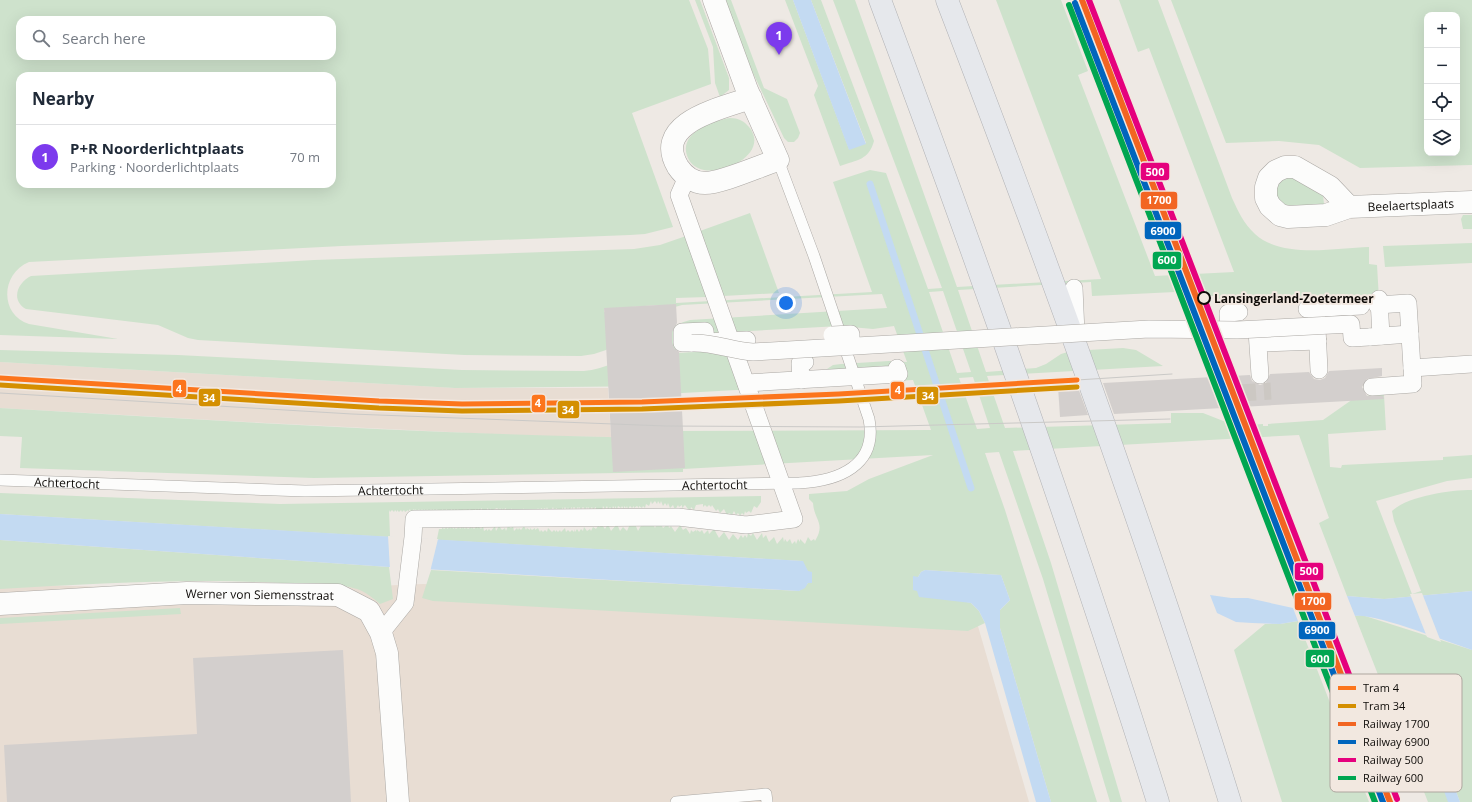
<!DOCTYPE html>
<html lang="en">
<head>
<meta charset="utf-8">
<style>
	:root { --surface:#fff; --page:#f2f2f3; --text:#1f2937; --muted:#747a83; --line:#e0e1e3; --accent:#7c3aed }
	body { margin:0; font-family:"Open Sans",sans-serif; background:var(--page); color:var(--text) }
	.controls { position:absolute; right:12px; top:12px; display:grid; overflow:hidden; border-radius:8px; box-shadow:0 4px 16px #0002 }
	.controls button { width:36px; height:36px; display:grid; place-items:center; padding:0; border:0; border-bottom:1px solid var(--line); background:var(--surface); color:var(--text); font:20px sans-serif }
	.you { position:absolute; left:786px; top:303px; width:14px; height:14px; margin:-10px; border:3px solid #fff; border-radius:50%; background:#1a73e8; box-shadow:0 0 0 6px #1a73e833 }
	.badge { display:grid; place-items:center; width:26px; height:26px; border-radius:50%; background:var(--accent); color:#fff; font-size:13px; font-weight:700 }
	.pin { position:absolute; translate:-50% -33px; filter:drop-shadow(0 1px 2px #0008) }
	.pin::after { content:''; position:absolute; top:21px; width:14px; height:12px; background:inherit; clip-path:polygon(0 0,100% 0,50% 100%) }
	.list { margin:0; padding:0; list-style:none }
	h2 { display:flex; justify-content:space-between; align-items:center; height:52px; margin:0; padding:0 16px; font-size:17px }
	h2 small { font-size:13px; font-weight:400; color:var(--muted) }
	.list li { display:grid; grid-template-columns:26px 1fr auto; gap:12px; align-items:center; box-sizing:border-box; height:64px; padding:0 16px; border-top:1px solid var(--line) }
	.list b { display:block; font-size:15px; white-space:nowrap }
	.list p { margin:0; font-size:13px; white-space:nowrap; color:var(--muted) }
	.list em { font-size:13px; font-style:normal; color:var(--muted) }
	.icon { flex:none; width:22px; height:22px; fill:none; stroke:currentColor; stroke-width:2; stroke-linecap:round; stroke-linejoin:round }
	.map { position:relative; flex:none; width:1472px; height:802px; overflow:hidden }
	.search { position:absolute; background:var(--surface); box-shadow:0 4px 16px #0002; left:16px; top:16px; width:320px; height:44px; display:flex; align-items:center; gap:10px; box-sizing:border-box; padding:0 14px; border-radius:12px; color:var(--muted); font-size:15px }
	.panel { position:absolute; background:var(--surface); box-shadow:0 4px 16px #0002; left:16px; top:72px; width:320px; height:116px; border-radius:12px }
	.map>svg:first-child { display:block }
</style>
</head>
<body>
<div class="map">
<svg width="1472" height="802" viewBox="0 0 1472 802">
	<rect width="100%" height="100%" fill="#eee9e4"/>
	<g fill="#e8ddd3">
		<path d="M 0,362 L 455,388 L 608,388 L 611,437 L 530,436 L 266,423 L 0,408 Z"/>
		<path d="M 0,584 L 259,591 L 423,584 L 973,609 L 1029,802 L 0,802 Z"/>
	</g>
	<g fill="#cee2cc" fill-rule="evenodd">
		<path d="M 0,0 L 689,0 L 708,49 L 711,84 L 632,113 L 673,227 L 645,234 L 630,235 L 342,246 L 29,262 C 0,274 0,315 29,324 L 118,339 L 0,335 ZM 20,20 L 332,20 L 332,56 L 20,56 ZM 20,76 L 332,76 L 332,184 L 20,184 Z"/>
		<path d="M 695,0 L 700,0 L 729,78 L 729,90 L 720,97 L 715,83 L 713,47 Z"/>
		<path d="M 725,0 L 731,0 L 764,88 L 787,99 L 800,133 L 798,138 L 794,142 L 788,142 L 784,138 L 752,71 Z"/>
		<path d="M 785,0 L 793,0 L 849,149 L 866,143 L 811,0 L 821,0 L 874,141 C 869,160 857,160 840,166 L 814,95 L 818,86 Z"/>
		<path d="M 833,0 L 855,0 L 957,287 L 1101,279 L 996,0 L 1061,0 L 1088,71 L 1078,75 L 1155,276 L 1234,272 L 1149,48 L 1138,52 L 1119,0 L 1158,0 L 1232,198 C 1238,211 1244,224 1255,234 C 1282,259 1335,248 1369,247 L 1369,264 L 1377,265 L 1379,299 L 1359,297 L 1236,304 C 1221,302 1210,293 1196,291 L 1092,296 L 1091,282 L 958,290 L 986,372 L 1036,368 L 1046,364 L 1061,354 L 1071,351 L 1123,348 L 1136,350 L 1163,366 L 987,376 L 1005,428 L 1171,423 L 1171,413 L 1203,413 L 1236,426 L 1263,424 L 1263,426 L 1268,426 L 1268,424 L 1323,420 L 1353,399 L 1363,396 L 1384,395 L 1386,430 L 1328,434 L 1330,467 L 1341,468 L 1342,465 L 1443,460 L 1443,457 L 1472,455 L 1472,478 L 1447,481 L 1376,501 L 1412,594 L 1421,591 L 1394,521 L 1392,511 C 1408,496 1450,490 1472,490 L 1472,591 L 1384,599 L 1347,596 L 1319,523 L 1329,518 L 1299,435 L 1013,451 L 1051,563 L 1122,802 L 1110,802 L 1043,579 L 999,452 L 985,453 L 1005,510 L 1097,802 L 1051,802 L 1000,628 L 1000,610 L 1010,600 L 1001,575 L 925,570 L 921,572 L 918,577 L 913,577 L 958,600 L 971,603 L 979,611 L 985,623 L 968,631 L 433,601 L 422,598 L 431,570 L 799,591 L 808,583 L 812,583 L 812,572 L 808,572 L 802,561 L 439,540 L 437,539 L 439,529 L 442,529 L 442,527 L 444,529 L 447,527 L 447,529 L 450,527 L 451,529 L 451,527 L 454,529 L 454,527 L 456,529 L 459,527 L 460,529 L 462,527 L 463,529 L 463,527 L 465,529 L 466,527 L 468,529 L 471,527 L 472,529 L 472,527 L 474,529 L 477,526 L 477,529 L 478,526 L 481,529 L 483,526 L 484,531 L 487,529 L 487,531 L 489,529 L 491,531 L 495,526 L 496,531 L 499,526 L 502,530 L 505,528 L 506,531 L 508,526 L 511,528 L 513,526 L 514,531 L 517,528 L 518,530 L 519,528 L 521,530 L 524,526 L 526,530 L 527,528 L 530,530 L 530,528 L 532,530 L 535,528 L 535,530 L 538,528 L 540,532 L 541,530 L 543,532 L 545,530 L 547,532 L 548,528 L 552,532 L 554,530 L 556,532 L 556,530 L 558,532 L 560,530 L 561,532 L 565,528 L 566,532 L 568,530 L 570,532 L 572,530 L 574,532 L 575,529 L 575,532 L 577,529 L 579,532 L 581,529 L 583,531 L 584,527 L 587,531 L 590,529 L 591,531 L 593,527 L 596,529 L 599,524 L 599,527 L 602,525 L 605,529 L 608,524 L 611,531 L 617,524 L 620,531 L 623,527 L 627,531 L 630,524 L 633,526 L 635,524 L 638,531 L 642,524 L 645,526 L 645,524 L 647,526 L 648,524 L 650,526 L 653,524 L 655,528 L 657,524 L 660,526 L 661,524 L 663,528 L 668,524 L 669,528 L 671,526 L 675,532 L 680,525 L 683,530 L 686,528 L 690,534 L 691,530 L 693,532 L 696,530 L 696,532 L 697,530 L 700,532 L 702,530 L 704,534 L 708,530 L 709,534 L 714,529 L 719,538 L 724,532 L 729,540 L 733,534 L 738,540 L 741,535 L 743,538 L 745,535 L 747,538 L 748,533 L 751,536 L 753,533 L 757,540 L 762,533 L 763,538 L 766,535 L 769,542 L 774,537 L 777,544 L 783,537 L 784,542 L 785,539 L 787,542 L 790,539 L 792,544 L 795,541 L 796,544 L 798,539 L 800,542 L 800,539 L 805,544 L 808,537 L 811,541 L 814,539 L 815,541 C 826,523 814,520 813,503 L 809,499 L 809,494 L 847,491 L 869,479 L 933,455 L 683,469 L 683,472 L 314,478 L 20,468 L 22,437 L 0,436 L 0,408 C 222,421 444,435 667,438 L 666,431 L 931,430 L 913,380 L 664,394 L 663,386 L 455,388 L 0,362 L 0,350 L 178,355 L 462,370 L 584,371 C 626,368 651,330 690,320 L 887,308 L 882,294 L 682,305 L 675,307 L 606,350 L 594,354 L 581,356 L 464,355 L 198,340 L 188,338 L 158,325 L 26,309 C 10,300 18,282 31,276 L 314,260 L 634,249 L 660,245 L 686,236 L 707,297 L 676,298 L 676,303 L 872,292 L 833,182 L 870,170 L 886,173 L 928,289 L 942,288 ZM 943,291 L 971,372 L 957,373 L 934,306 L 936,306 L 934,306 L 929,292 ZM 658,305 L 659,309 L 604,312 L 604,309 ZM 840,326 L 873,329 L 894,326 L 907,362 L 889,361 L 841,364 L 833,365 L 824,371 L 752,377 C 747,372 742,366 736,361 C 720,348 695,352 676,353 L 675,335 ZM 973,377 L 990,428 L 977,429 L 959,378 Z"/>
		<path d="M 1171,0 L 1472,0 L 1472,165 L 1360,168 L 1319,145 L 1279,141 L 1226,143 ZM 1427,15 L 1457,15 L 1457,153 L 1427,153 Z"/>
		<path d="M 730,118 C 738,118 744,121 749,127 C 774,157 704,187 689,160 C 675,134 711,121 730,118 Z"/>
		<path d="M 1291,177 L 1323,195 L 1324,204 C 1307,205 1260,214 1280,180 Z"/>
		<path d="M 750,213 L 779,293 L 723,296 L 700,231 Z"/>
		<path d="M 1463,215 L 1472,215 L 1472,229 L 1463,229 L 1461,219 Z"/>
		<path d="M 1472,243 L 1472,263 L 1385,267 L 1383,246 Z"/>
		<path d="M 0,493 L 280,504 L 761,496 L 761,502 L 757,508 L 754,506 L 751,513 L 749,511 L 746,513 L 745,511 L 744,515 L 742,513 L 740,516 L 738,513 L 736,515 L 734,511 L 732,515 L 729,513 L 727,515 L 724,509 L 720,513 L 718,509 L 716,511 L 712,505 L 711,507 L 709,505 L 707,507 L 705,505 L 703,507 L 703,504 L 696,505 L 694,510 L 691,507 L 690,512 L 685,505 L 682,508 L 682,505 L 679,507 L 678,505 L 675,510 L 673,505 L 670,508 L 668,503 L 667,506 L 665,503 L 663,506 L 661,501 L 660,504 L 658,501 L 657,504 L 655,501 L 652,504 L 651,501 L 649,506 L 646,504 L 645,508 L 643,506 L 642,508 L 639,506 L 639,508 L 637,506 L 634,508 L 634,506 L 632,508 L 630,506 L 628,509 L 627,506 L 626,508 L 624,506 L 624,509 L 622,506 L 621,508 L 618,506 L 617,509 L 615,506 L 615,509 L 613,506 L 612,509 L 610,507 L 608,509 L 607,506 L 605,509 L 603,506 L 602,511 L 600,509 L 596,509 L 596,507 L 593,509 L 592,507 L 590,509 L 588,507 L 588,509 L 587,507 L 585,509 L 583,507 L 581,509 L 579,507 L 579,509 L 578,507 L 576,509 L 574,507 L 572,509 L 572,507 L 569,510 L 568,507 L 567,510 L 565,507 L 563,510 L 563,507 L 562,509 L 557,509 L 557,508 L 554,510 L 553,507 L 552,509 L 548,510 L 547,507 L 546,510 L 545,508 L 542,510 L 542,508 L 539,510 L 538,508 L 537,510 L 524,510 L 524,508 L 523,510 L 512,510 L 511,508 L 511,510 L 506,511 L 506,508 L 503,510 L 502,508 L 502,511 L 500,508 L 499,510 L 497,508 L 491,511 L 491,508 L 490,511 L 487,508 L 487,511 L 482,511 L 482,508 L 479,511 L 478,508 L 478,511 L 475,509 L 475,511 L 471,511 L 470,509 L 467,511 L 466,509 L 465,511 L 464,509 L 463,511 L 459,511 L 458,509 L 456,511 L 454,509 L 454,511 L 451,509 L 451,511 L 447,511 L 447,509 L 444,511 L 442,509 L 442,511 L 438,512 L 437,509 L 435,511 L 433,509 L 433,512 L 431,509 L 429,512 L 427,509 L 426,512 L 424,509 L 424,512 L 422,509 L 420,512 L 419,509 L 417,512 L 415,509 L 415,512 L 414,509 L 411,512 L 410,509 L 408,512 L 408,510 L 405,512 L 404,510 L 402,512 L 401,510 L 399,512 L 397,510 L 397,512 L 395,510 L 394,512 L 392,510 L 390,512 L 389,510 L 390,536 L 388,537 L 0,514 Z"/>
		<path d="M 0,540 L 389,567 L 393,599 L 380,604 C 373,598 366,592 357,589 C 334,582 305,584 282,583 C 187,578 94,584 0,589 Z"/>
		<path d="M 180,608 L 181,614 L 0,624 L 0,618 Z"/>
		<path d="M 1362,615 L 1472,650 L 1472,802 L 1460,802 L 1417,688 L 1408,692 L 1449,802 L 1428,802 L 1355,616 Z"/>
		<path d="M 1298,621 L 1369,802 L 1282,802 L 1234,650 L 1265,624 L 1280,624 Z"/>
	</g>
	<g fill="#c3daf2">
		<path d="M 793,0 L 811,0 L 866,144 L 849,150 Z"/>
		<path d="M 0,514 L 803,561 L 808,571 L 812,572 L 812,583 L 808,583 L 805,588 L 799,591 L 389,567 L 0,540 Z"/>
		<path d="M 925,570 L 1001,575 L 1010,600 L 1000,610 L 1000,628 L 1051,802 L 1036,802 L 985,623 L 979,611 L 971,603 L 919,597 L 917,591 L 913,590 L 913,576 L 918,577 L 921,572 Z"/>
		<path d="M 1472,591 L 1472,650 C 1448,642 1375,613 1355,616 L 1347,596 L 1384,599 Z"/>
		<path d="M 1210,595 L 1231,598 L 1248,598 L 1293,608 L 1298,621 L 1280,624 L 1252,623 L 1236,622 L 1217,613 Z"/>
		<path d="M 1417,688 L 1460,802 L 1448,802 L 1408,692 Z"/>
	</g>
	<g fill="#eee9e4">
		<path d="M 388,536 L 438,539 L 430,572 L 390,569 Z"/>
		<path d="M 1422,593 L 1441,642 L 1427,637 L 1410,594 Z"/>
	</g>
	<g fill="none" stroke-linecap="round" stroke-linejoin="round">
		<path stroke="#c3daf2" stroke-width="7" d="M 870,184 L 971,488"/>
	</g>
	<g fill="#d3cfcd">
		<path d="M 676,304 L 677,323 L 672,332 L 672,343 L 674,348 L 679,352 L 685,468 L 613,472 L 604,308 Z"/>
		<path d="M 1382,368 L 1382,376 L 1367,379 L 1362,387 L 1367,396 L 1383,396 L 1384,399 L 1114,414 L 1103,383 L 1250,375 L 1252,381 L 1260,385 L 1266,383 L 1270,374 L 1309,372 L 1314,379 L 1320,380 L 1325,378 L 1329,371 Z"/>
		<path d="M 1077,385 L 1088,415 L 1060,417 L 1058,386 Z"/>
		<path d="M 343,650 L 351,802 L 7,802 L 4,745 L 197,734 L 193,658 Z"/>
	</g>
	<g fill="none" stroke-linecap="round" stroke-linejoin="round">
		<path stroke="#ccc8c3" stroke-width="17" stroke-dasharray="17 8" stroke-linecap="butt" d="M 1239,393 L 1271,391"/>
		<defs>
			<g id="service">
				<path id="s1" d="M 0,480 L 305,491 L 799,483 C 838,481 878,466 869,419 L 814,256 L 778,160"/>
				<path d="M 676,802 L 766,794 L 767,802"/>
			</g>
			<g id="pedestrian">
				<path d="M 1074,288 L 1076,333"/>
				<path d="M 1379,299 L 1381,336"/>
				<path d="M 1316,308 L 1319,370"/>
				<path d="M 1307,309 L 1361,306"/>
				<path d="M 1229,330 L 1228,313 L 1239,312"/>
				<path d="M 1257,331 L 1260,375"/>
				<path d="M 1369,337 L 1410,334"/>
				<path d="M 692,343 L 682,343 L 682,332 L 705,331 L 706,342 L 747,340"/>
				<path d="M 1262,343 L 1318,341"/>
				<path d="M 1412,368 L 1472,364"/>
				<path d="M 801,380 L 800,363 L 805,362"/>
				<path d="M 746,383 L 899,374 L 897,368"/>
				<path d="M 1372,387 L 1413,384 L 1408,303 L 1377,305"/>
				<path d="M 381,633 L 405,603 L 413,537 L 414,519 L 678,517 L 746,525 L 794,519 L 679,195 L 687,177"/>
			</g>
			<g id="minor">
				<path d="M 714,0 L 747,90 L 778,160 C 759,166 722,183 705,183 C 694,183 684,176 678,167 C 651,122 723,108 751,98"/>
				<path id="s2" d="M 1349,207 L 1330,187 L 1295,167 L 1285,167 L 1276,171 L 1269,178 L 1266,187 L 1266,198 L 1270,206 L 1280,215 L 1288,217 L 1326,215 L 1349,207 L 1472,202"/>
				<path id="s3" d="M 0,604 L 187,593 L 338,595 L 369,611 L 381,633 L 387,653 L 398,802"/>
			</g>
			<g id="motorway">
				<path d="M 880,0 C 979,265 1073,532 1158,802"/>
				<path d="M 947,0 C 1049,265 1146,531 1230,802"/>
			</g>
		</defs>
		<use href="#service" stroke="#aba8a4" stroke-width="12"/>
		<use href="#pedestrian" stroke="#aba8a4" stroke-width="18"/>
		<use href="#minor" stroke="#aba8a4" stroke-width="23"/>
		<use href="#motorway" stroke="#b1b2b5" stroke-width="23"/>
		<use href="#service" stroke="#fcfcfb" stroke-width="11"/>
		<use href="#pedestrian" stroke="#fcfcfb" stroke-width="17"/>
		<use href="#minor" stroke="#fcfcfb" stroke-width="22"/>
		<use href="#motorway" stroke="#e6e8ec" stroke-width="22"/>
		<g stroke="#cac9c7" stroke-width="1">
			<path d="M 1077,380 L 1172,374"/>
			<path d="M 0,393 L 352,414 L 666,426 L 860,427 L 1170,419"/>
		</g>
		<defs>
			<g id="pedestrian-bridge">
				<path d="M 832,335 L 851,334 L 851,346"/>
				<path d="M 692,343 C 714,342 732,351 753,352 L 1149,329 L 1237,330 L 1351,324 L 1352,338 L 1369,337"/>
			</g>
		</defs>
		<use href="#pedestrian-bridge" stroke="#aba8a4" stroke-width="18" stroke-linecap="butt"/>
		<use href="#pedestrian-bridge" stroke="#fcfcfb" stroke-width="17"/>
		<defs>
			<path id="rail-1" d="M 1082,0 L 1390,802"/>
			<path id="rail-2" d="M 1075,3 L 1383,802"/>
			<path id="rail-3" d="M 1089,0 L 1397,799"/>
			<path id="rail-4" d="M 1069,5 L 1375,802"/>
		</defs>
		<use href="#rail-1" stroke="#f2e8e0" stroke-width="9"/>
		<use href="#rail-2" stroke="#f2e8e0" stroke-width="9"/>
		<use href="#rail-3" stroke="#f2e8e0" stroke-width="9"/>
		<use href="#rail-4" stroke="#f2e8e0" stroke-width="9"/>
		<use href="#rail-1" stroke="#f26522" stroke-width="6"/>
		<use href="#rail-2" stroke="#0065bd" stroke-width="6"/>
		<use href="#rail-3" stroke="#e5007d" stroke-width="6"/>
		<use href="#rail-4" stroke="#00a651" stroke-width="6"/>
		<defs>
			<path id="tram-1" d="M 0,378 L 379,401 L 462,404 L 642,402 L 839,394 L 1077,380"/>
			<path id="tram-2" d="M 0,385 L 379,408 L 462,411 L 642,409 L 839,401 L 1077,387"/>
		</defs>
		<use href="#tram-1" stroke="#f2e8e0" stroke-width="8"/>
		<use href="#tram-2" stroke="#f2e8e0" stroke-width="8"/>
		<use href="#tram-1" stroke="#fc751c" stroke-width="5"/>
		<use href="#tram-2" stroke="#d48f01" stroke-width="5"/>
	</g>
	<circle fill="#f2e8e0" stroke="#0e0b08" stroke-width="2" cx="1204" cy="298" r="6"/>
	<g text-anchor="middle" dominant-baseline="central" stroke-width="4" stroke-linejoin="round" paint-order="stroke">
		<g font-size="12" fill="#0e0b08" stroke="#f2e8e0">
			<text stroke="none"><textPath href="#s2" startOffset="273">Beelaertsplaats</textPath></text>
			<text stroke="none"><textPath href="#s1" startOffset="67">Achtertocht</textPath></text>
			<text stroke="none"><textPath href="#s1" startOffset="715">Achtertocht</textPath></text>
			<text stroke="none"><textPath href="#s1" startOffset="391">Achtertocht</textPath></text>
			<text stroke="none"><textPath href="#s3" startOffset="260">Werner von Siemensstraat</textPath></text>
		</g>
		<g font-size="12" font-weight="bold" fill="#0e0b08" stroke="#f2e8e0" text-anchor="start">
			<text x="1214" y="298">Lansingerland-Zoetermeer</text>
		</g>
	</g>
	<rect x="1330" y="674" width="132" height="118" rx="6" fill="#f2e8e0" stroke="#aea69f" stroke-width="1"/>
	<rect x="1338" y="686" width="18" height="4" fill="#fc751c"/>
	<rect x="1338" y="704" width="18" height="4" fill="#d48f01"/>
	<rect x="1338" y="722" width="18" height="4" fill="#f26522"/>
	<rect x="1338" y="740" width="18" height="4" fill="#0065bd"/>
	<rect x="1338" y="758" width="18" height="4" fill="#e5007d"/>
	<rect x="1338" y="776" width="18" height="4" fill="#00a651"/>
	<g font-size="11" fill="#0e0b08">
		<text x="1363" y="692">Tram 4</text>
		<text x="1363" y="710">Tram 34</text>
		<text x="1363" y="728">Railway 1700</text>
		<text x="1363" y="746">Railway 6900</text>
		<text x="1363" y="764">Railway 500</text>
		<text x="1363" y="782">Railway 600</text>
	</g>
	<g stroke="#f2e8e0" stroke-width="1.5">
		<rect x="1140" y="162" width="30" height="19" rx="4" fill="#e5007d"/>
		<rect x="1140" y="191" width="38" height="19" rx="4" fill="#f26522"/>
		<rect x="1144" y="221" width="38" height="19" rx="4" fill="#0065bd"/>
		<rect x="1152" y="251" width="30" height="19" rx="4" fill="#00a651"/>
		<rect x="172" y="379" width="15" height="19" rx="4" fill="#fc751c"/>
		<rect x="890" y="381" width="15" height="19" rx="4" fill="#fc751c"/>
		<rect x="916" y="386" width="23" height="19" rx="4" fill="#d48f01"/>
		<rect x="198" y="388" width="23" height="19" rx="4" fill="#d48f01"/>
		<rect x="531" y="394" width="15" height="19" rx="4" fill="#fc751c"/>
		<rect x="557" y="400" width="23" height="19" rx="4" fill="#d48f01"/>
		<rect x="1294" y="562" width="30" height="19" rx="4" fill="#e5007d"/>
		<rect x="1294" y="592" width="38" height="19" rx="4" fill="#f26522"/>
		<rect x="1298" y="621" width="38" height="19" rx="4" fill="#0065bd"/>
		<rect x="1305" y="649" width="30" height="19" rx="4" fill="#00a651"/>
	</g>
	<g font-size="11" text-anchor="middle" font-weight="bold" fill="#fff">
		<text x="1155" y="176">500</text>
		<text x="1159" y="204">1700</text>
		<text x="1163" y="235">6900</text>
		<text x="1167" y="264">600</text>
		<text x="179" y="393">4</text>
		<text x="898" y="394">4</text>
		<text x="928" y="400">34</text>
		<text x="209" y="402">34</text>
		<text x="538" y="407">4</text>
		<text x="568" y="414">34</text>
		<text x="1309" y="575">500</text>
		<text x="1313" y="605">1700</text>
		<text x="1317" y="634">6900</text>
		<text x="1320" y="663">600</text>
	</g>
</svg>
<div class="controls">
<button>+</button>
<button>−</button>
<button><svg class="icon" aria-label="locate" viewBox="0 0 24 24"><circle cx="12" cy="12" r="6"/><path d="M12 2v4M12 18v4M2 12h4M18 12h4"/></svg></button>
<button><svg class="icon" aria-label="layers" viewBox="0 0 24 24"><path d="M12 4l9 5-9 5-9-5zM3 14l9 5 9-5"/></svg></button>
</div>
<div class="you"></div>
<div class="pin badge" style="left:779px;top:55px">1</div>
<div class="search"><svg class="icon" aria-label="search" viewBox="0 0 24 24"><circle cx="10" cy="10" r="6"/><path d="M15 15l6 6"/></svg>Search here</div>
<section class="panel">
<h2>Nearby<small></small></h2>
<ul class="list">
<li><span class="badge">1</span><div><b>P+R Noorderlichtplaats</b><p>Parking · Noorderlichtplaats</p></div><em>70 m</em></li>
</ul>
</section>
</div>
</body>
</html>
